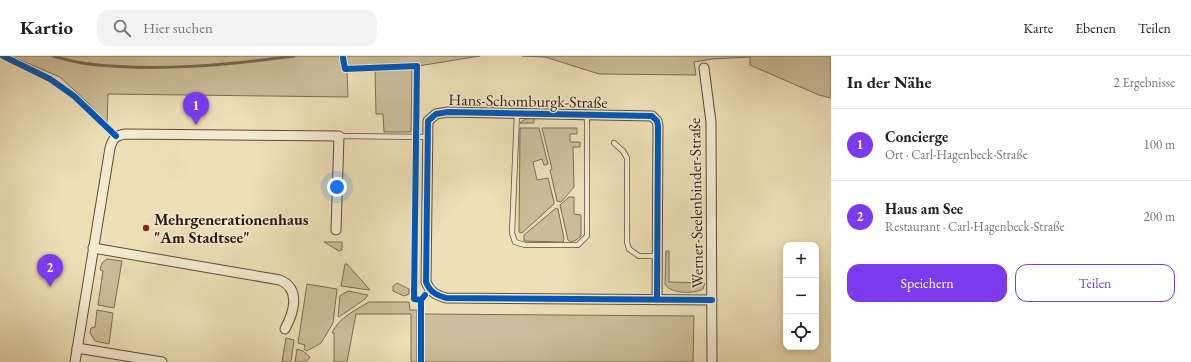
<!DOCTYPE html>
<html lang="de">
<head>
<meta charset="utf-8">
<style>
	:root { --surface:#fff; --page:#f2f2f2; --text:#202124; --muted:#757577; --line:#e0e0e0; --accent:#7c3aed }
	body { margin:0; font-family:"EB Garamond",serif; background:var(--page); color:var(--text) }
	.controls { position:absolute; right:12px; bottom:12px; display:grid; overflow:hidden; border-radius:8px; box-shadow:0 2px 6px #0003 }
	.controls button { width:36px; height:36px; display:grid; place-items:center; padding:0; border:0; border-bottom:1px solid var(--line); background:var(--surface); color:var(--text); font:20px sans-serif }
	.you { position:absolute; left:337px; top:131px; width:14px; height:14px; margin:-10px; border:3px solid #fff; border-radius:50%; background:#1a73e8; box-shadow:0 0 0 6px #1a73e833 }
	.badge { display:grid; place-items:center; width:26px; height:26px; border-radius:50%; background:var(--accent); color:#fff; font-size:13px; font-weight:700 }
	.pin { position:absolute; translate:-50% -33px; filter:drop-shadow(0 1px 2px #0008) }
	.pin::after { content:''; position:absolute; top:21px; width:14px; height:12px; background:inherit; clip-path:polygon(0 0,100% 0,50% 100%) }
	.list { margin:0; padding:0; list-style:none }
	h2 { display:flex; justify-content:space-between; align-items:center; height:52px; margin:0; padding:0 16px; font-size:17px }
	h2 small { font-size:13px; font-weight:400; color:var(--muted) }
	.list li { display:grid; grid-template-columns:26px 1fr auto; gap:12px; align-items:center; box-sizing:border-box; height:72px; padding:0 16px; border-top:1px solid var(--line) }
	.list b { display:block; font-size:15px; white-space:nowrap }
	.list p { margin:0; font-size:13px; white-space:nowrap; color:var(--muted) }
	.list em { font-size:13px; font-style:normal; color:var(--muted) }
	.actions { display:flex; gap:8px; padding:12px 16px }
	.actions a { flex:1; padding:9px 0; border:1px solid var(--accent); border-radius:12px; text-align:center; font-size:14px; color:var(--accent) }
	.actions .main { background:var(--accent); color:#fff }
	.icon { flex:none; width:22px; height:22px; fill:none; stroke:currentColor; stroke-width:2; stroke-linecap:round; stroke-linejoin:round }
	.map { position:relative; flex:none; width:831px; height:306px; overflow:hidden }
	header { display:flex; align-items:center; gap:24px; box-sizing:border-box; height:56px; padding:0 20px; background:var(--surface); border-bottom:1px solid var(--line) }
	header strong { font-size:19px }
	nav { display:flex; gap:22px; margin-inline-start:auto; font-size:14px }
	.search { width:280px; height:36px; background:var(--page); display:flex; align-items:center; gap:10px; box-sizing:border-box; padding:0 14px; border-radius:12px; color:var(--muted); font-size:15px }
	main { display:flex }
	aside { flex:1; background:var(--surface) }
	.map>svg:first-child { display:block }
</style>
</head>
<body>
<header>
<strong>Kartio</strong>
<div class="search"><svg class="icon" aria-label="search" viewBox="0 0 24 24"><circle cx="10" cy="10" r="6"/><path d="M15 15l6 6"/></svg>Hier suchen</div>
<nav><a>Karte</a><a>Ebenen</a><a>Teilen</a></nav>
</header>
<main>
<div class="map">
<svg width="831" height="306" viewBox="0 0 831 306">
	<rect width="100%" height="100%" fill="#eddfb6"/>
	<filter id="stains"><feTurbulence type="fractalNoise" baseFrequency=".005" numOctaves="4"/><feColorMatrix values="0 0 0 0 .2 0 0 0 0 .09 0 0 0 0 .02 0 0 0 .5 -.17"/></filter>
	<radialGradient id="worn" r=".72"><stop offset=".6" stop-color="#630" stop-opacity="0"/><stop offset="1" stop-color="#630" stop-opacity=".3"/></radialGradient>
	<g fill="#ccbe9a" stroke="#7c6c55">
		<path d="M 11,0 L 480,0 L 412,11 L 411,76 L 384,76 L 383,58 L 376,58 L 375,14 L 347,15 L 348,41 L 108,38 L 107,68 L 86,45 L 60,21 Z"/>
		<path d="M 522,0 L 831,0 L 831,42 L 819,39 L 750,9 L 750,1 L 712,3 L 694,6 L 696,19 L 599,18 L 545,1 Z"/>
		<path d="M 528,61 L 534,61 L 534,67 L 520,67 Z"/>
		<path d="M 520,72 L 539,72 L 548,108 L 544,109 L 542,103 L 533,106 L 537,124 L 548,122 L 554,146 L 554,148 L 522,177 L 519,176 Z"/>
		<path d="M 542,72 L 577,72 L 577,78 L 570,78 L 570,86 L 580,86 L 580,91 L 573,91 L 574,131 L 561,146 L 557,145 L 550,114 L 552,113 Z"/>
		<path d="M 569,141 L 574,141 L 574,158 L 581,159 L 581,180 L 576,184 L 571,186 L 568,184 L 560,149 Z"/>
		<path d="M 556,152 L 558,153 L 564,183 L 563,186 L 524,185 L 524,179 Z"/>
		<path d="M 324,186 L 342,186 L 342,194 L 339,195 Z"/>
		<path d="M 666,195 L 669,195 L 669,226 L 705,227 L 703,233 C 695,238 670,238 665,228 Z"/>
		<path d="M 107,203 L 122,205 L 114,252 L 98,249 L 103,215 L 100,214 L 102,207 Z"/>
		<path d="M 345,208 L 347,208 L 370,234 L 341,230 Z"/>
		<path d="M 397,227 L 409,233 L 409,238 L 404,240 L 393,235 L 393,230 Z"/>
		<path d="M 307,228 L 337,233 L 333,267 L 321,287 L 307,295 L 304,293 L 305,289 L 298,287 Z"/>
		<path d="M 348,235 L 368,239 L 365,243 L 339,261 L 338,260 L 340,240 Z"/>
		<path d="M 369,246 L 409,246 L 410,254 L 417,254 L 417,306 L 411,306 L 411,258 L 356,258 L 347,306 L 334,306 L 334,277 L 332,277 C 338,262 356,254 369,246 Z"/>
		<path d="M 97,254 L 113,257 L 109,288 L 95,285 L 90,277 L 91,272 L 95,271 Z"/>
		<path d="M 423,258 L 694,260 L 693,306 L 423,306 Z"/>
		<path d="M 286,282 L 294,284 L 291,306 L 282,306 Z"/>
		<path d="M 297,293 L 303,295 L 310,301 L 306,306 L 295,306 Z"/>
	</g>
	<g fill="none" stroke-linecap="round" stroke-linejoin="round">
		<path stroke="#796852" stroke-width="3" d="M 53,0 C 64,3 77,7 89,8 C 156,16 226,9 294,0"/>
		<defs>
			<g id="lane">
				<path d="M 517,57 L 512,177 L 515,186 L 525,189 L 578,189 L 587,180 L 587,58"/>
				<path d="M 339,80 L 427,81"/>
				<path d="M 614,87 L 623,95 L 627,102 L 627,186 L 629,193 L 639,200 L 656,200"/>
			</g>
			<g id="street">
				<path d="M 704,12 L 711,66 L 712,306"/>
				<path d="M 93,192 L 280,224 C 301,233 294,256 285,273"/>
				<path d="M 657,244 L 658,70 L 657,65 L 652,60 L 448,56 L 436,58 L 428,65 L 426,226 C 430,236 436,239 446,242 L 712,244"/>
				<path d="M 77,292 L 162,306"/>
				<path d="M 75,306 L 110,92 C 113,82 115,80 125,78 L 339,80 L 336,174"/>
			</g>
		</defs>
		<use href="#lane" stroke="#5d4b3a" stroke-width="6"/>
		<use href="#street" stroke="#5d4b3a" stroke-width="11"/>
		<use href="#lane" stroke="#f3ead0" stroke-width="4.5"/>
		<use href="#street" stroke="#f3ead0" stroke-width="9"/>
		<defs>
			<g id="cycleway">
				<path d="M 3,0 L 50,23 L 74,40 L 116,80"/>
				<path d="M 343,2 L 345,13 L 417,10 L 414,243 L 421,244"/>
				<path d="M 657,244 L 658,70 L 657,65 L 652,60 L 448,56 L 436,58 L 428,65 L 426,226 C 430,236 436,239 446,242 L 712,244"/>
				<path d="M 421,306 L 421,244 L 425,239"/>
			</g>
		</defs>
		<use href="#cycleway" stroke="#f3ead0" stroke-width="8"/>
		<use href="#cycleway" stroke="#0057b8" stroke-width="6"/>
	</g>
	<circle fill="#8f2418" stroke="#f3ead0" stroke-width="1.5" cx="146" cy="172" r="4"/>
	<g text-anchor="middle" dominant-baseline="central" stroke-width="3" stroke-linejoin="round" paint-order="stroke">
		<g font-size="16" fill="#2d1a10" stroke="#f3ead0">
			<text transform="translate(528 45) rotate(1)">Hans-Schomburgk-Straße</text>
			<text transform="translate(696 147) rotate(-91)">Werner-Seelenbinder-Straße</text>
		</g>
		<g font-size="16" font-weight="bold" fill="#2d1a10" stroke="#f3ead0" text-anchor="start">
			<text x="154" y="163">Mehrgenerationenhaus<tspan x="154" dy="18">"Am Stadtsee"</tspan></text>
		</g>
	</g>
	<rect width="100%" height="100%" filter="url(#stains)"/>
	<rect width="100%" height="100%" fill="url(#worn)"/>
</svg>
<div class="controls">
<button>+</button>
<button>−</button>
<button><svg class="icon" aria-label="locate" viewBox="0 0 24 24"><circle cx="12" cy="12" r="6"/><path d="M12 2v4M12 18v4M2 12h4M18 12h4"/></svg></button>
</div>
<div class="you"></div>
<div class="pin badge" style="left:196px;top:69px">1</div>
<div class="pin badge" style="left:50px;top:231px">2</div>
</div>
<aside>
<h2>In der Nähe<small>2 Ergebnisse</small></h2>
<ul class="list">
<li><span class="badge">1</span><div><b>Concierge</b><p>Ort · Carl-Hagenbeck-Straße</p></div><em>100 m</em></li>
<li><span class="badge">2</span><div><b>Haus am See</b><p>Restaurant · Carl-Hagenbeck-Straße</p></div><em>200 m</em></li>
</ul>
<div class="actions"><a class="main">Speichern</a><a>Teilen</a></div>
</aside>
</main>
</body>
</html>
